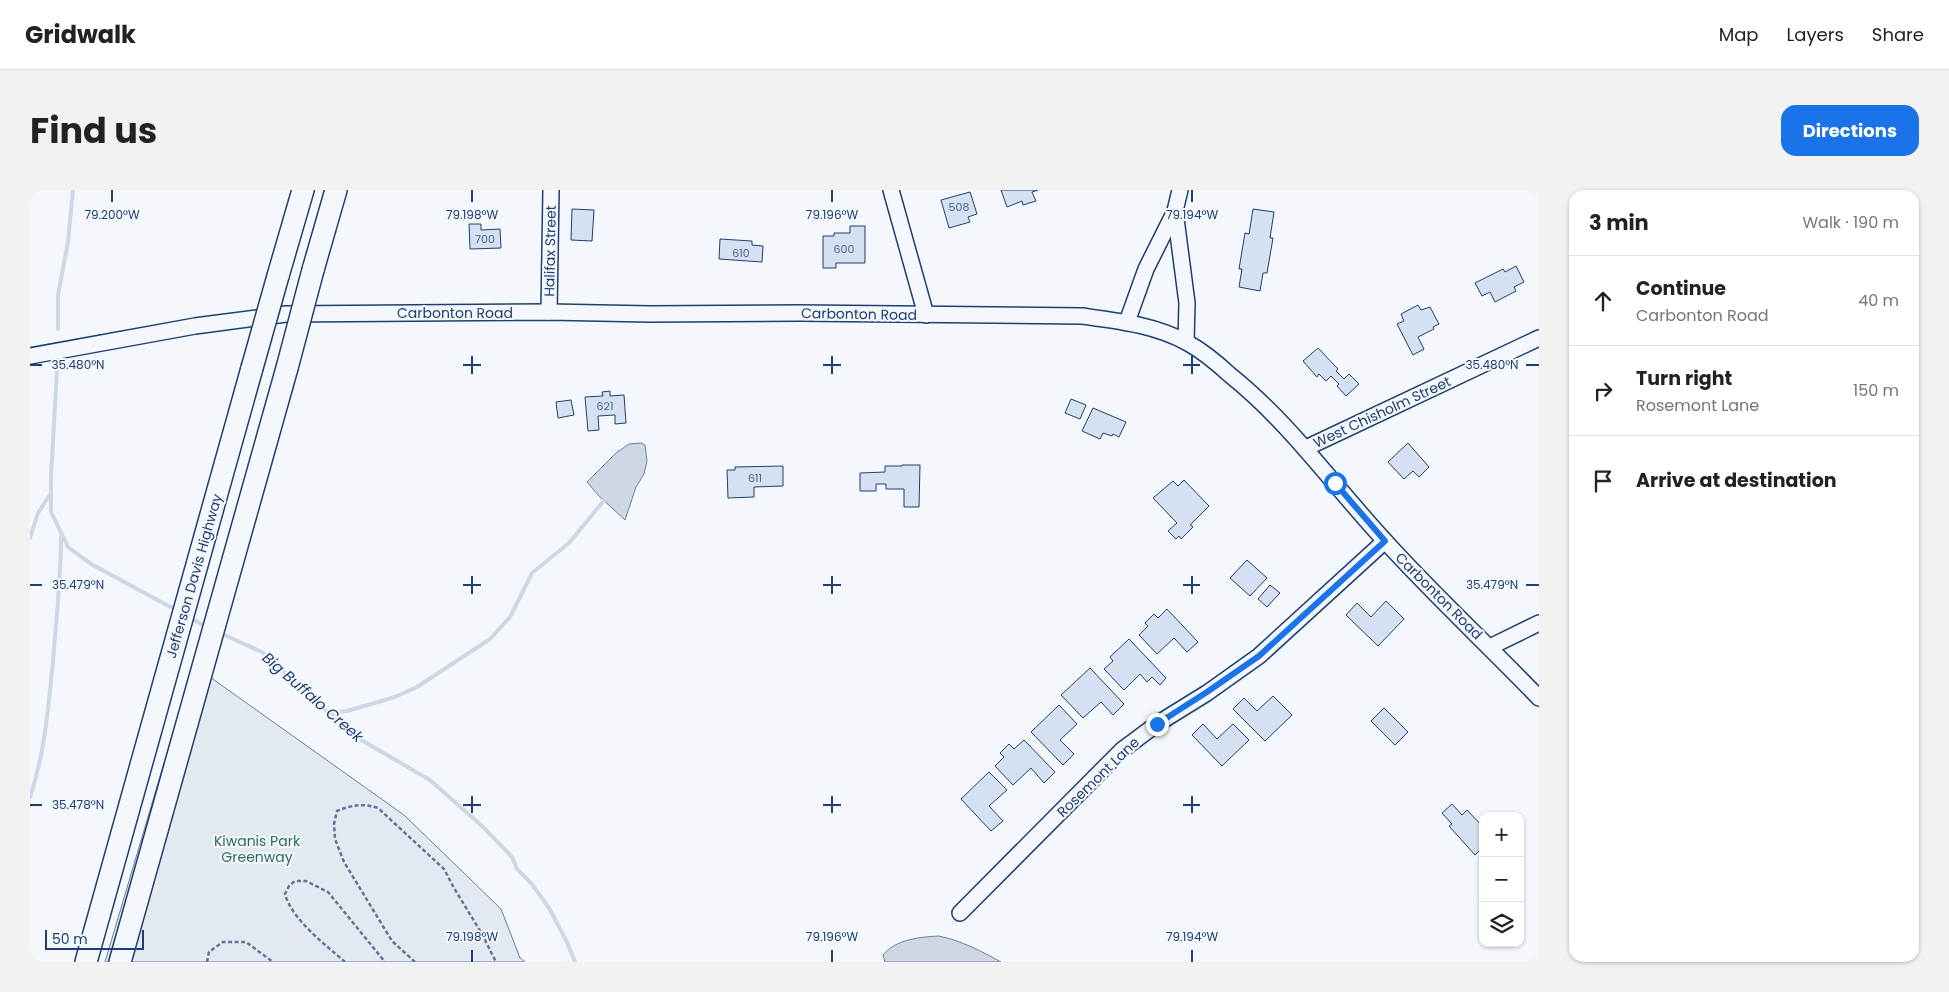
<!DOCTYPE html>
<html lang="en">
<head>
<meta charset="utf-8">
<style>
	:root { --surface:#fff; --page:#f2f2f2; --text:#222; --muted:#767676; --line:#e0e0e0; --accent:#1a73e8 }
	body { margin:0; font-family:Poppins,sans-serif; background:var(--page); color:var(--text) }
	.controls { position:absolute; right:15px; bottom:15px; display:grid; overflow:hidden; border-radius:10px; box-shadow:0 1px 4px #0004 }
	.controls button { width:45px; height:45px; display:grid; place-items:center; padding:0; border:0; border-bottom:1px solid var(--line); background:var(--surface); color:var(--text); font:25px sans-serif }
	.scale { position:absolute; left:15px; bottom:12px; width:99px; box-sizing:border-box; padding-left:5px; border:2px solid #1d3f73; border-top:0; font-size:14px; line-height:18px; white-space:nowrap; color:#1d3f73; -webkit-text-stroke:4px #f4f7fb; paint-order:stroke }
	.stop { position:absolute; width:15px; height:15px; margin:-11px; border:4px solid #1a73e8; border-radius:50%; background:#fff }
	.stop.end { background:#1a73e8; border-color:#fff; box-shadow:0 1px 5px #0008 }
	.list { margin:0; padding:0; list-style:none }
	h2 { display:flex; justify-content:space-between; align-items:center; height:65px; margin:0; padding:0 20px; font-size:21px }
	h2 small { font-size:16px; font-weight:400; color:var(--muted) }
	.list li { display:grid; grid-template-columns:32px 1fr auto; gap:15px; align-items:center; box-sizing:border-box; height:90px; padding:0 20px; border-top:1px solid var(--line) }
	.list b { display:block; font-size:19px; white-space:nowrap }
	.list p { margin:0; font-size:16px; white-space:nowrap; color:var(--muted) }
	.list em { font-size:16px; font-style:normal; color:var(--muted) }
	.icon { flex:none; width:28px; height:28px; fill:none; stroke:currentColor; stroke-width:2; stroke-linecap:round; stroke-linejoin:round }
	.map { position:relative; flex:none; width:1509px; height:772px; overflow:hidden; border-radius:15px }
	header { display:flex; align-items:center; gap:30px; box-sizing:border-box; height:70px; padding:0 25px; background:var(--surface); border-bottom:1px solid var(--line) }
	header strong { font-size:24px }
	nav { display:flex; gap:28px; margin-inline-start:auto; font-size:18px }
	.intro { display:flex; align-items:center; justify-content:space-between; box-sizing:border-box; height:120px; padding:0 30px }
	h1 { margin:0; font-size:35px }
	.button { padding:12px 22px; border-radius:15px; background:var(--accent); color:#fff; font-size:18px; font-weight:700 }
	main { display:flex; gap:30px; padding:0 30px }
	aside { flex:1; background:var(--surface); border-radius:15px; box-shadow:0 1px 4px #0004 }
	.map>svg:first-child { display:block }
</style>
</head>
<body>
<header>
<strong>Gridwalk</strong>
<nav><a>Map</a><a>Layers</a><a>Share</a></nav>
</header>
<div class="intro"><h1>Find us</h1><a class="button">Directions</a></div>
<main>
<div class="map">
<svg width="1509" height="772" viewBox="0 0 1509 772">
	<rect width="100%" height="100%" fill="#f4f7fb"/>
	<path fill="#e3e9f0" stroke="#687fa3" d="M 163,475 L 374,625 L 471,719 L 490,768 L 495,772 L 75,772 Z"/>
	<g fill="#cfd7e4" stroke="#687fa3">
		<path d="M 611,253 L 615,255 L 617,271 L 614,284 L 606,297 L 595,330 L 569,306 L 557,292 L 586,263 L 599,254 Z"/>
		<path d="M 909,746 C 932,751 951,761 971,772 L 855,772 L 853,765 C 866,749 890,747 909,746 Z"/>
	</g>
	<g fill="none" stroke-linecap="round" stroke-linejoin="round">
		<g stroke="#cfd7e4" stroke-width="4">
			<path d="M 28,139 L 28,105 L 38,52 L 43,0"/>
			<path d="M 27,180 L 21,287 L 21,322 L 38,357 L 61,374 L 148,421"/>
			<path d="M 0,348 L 8,323 L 21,303"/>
			<path d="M 159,427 L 176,437"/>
			<path d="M 190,443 L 232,462 L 299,523 L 333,551 L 400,590 L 452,636 L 482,667 L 487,679 L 502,694 L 519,718 L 537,752 L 545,772"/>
			<path d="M 299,523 L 317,521 L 365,507 L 387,497 L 460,449 L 480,427 L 502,383 L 539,353 L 576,308"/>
			<path d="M 0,607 C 15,563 18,518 23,472 C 26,430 31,389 31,347"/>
		</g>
	</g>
	<g fill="#d5e0f0" stroke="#1d3f73">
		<path d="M 971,0 L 1008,0 L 1002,2 L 1006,11 L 993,15 L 992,11 L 977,17 Z"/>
		<path d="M 940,2 L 947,24 L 938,27 L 940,32 L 919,38 L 911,10 Z"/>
		<path d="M 542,19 L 564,20 L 562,51 L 541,50 Z"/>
		<path d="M 1223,19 L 1244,22 L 1240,48 L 1243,48 L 1237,83 L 1233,83 L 1230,101 L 1209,97 L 1212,79 L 1209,79 L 1215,43 L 1219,44 Z"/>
		<path d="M 439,34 L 451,34 L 451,40 L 470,39 L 471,58 L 440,59 Z"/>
		<path d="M 820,36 L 835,36 L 835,73 L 806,73 L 806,78 L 793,78 L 793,46 L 804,46 L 804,43 L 820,43 Z"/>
		<path d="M 690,49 L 722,51 L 722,55 L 733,56 L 732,72 L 689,69 Z"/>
		<path d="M 1486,76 L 1494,92 L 1484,97 L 1486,101 L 1465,112 L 1460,102 L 1452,106 L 1445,93 L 1473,79 L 1475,82 Z"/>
		<path d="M 1388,115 L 1391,120 L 1400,117 L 1409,134 L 1403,137 L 1404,139 L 1388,147 L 1394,159 L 1383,165 L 1367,134 L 1374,131 L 1371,124 Z"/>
		<path d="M 1288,158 L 1308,179 L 1306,181 L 1314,189 L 1319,184 L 1329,194 L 1316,206 L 1307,196 L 1309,194 L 1301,186 L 1296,191 L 1289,184 L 1287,187 L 1273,171 Z"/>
		<path d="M 580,201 L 580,206 L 594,205 L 596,233 L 585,234 L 585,225 L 568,226 L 569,240 L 558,241 L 555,207 L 573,206 L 572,202 Z"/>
		<path d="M 1041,209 L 1056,215 L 1050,229 L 1035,223 Z"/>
		<path d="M 541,210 L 544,225 L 528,228 L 526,212 Z"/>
		<path d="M 1063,218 L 1096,232 L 1089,247 L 1083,244 L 1082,246 L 1073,243 L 1070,249 L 1052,241 Z"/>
		<path d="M 1378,253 L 1399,277 L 1389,287 L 1383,281 L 1374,289 L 1358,272 Z"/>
		<path d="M 872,275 L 890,275 L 889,317 L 874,317 L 874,299 L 856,299 L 856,294 L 846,294 L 846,301 L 830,301 L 830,283 L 855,282 L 855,276 L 872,276 Z"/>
		<path d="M 753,276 L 753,296 L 724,297 L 724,307 L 698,308 L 697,280 L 705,280 L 705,277 Z"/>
		<path d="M 1154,290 L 1179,316 L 1160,335 L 1163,337 L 1151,349 L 1149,346 L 1146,349 L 1138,341 L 1147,333 L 1123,308 L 1143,291 L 1148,296 Z"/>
		<path d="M 1217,370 L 1237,388 L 1220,406 L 1200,388 Z"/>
		<path d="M 1240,395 L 1250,403 L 1237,417 L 1228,409 Z"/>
		<path d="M 1356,411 L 1374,429 L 1348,456 L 1316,425 L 1327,413 L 1341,427 Z"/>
		<path d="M 1137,419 L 1168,452 L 1157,462 L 1144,448 L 1127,464 L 1109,445 L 1118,436 L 1115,433 L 1124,424 L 1128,428 Z"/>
		<path d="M 1099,449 L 1136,488 L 1130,495 L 1122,487 L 1117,492 L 1110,484 L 1094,500 L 1074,479 L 1083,471 L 1080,467 Z"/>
		<path d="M 1060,478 L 1094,514 L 1083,525 L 1071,512 L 1053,528 L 1031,505 Z"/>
		<path d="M 1243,506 L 1262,525 L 1235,551 L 1203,519 L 1214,508 L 1227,521 Z"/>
		<path d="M 1029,515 L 1047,534 L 1030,550 L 1044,564 L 1033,575 L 1001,542 Z"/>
		<path d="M 1354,518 L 1378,542 L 1365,555 L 1341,531 Z"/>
		<path d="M 1173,534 L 1187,549 L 1203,534 L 1219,550 L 1192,576 L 1162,545 Z"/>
		<path d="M 994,550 L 1025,582 L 1014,593 L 1001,578 L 983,595 L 965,576 L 974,567 L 970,563 L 979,554 L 984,559 Z"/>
		<path d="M 959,582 L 977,600 L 959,616 L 973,631 L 961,641 L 931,609 Z"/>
		<path d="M 1422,614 L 1432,625 L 1437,620 L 1453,637 L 1453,665 L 1449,661 L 1445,665 L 1419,636 L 1422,634 L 1412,623 Z"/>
	</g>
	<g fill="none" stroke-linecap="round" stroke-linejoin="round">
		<defs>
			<g id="minor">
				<path d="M 861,0 L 896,125"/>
				<path d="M 1145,21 L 1157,113 L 1156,152"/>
				<path d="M 519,122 L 521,0"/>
				<path d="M 1097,132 L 1116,79 L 1145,21 L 1150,0"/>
				<path d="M 0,166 L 165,136 L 256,124 L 519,122 L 620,124 L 769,123 L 1052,126 C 1089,131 1125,135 1158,153 C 1174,162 1187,173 1200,185 C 1260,233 1303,295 1355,351 C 1404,405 1458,455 1509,508"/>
				<path d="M 1276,258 L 1509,148"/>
				<path d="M 1460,457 L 1509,433"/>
				<path d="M 930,723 L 1092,560 L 1127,534 L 1177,503 L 1229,466 L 1355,351"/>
			</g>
			<g id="highway">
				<path d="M 283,80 L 306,0"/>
				<path d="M 248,86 L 273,0"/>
				<path d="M 56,772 L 222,178"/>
				<path d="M 90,772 L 257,178"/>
			</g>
		</defs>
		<use href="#minor" stroke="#1d3f73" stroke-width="18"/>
		<use href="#highway" stroke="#1d3f73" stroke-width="24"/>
		<g stroke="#5e769c" stroke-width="2.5" stroke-dasharray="4 2.5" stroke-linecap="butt">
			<path d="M 177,772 L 179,762 L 193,752 L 216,752 L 243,772"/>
			<path d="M 315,772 C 296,755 262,730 255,704 L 259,696 L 265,691 L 276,691 L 298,702 L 355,772"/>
			<path d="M 385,772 L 362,751 L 314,672 L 305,649 L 304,634 L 307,621 C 322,615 332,613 348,618 L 414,679 L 424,698 L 452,744 L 466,772"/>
		</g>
		<use href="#minor" stroke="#f4f7fb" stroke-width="15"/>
		<use href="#highway" stroke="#f4f7fb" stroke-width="21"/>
		<defs>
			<g id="highway-bridge">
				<path d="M 222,178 L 248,86"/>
				<path d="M 257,178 L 283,80"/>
			</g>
		</defs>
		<use href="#highway-bridge" stroke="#1d3f73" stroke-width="24" stroke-linecap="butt"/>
		<use href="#highway-bridge" stroke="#f4f7fb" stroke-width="21"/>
	</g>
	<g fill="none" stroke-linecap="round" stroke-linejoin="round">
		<path stroke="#1a73e8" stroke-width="6" d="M 1127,534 L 1177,502 L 1229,466 L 1355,351 L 1305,293"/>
	</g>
	<path fill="none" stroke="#1d3f73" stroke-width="2" d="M 82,0 L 82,12M 442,0 L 442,12M 802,0 L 802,12M 1162,0 L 1162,12M 442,166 L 442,184M 802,166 L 802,184M 1162,166 L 1162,184M 0,175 L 12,175M 433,175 L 451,175M 793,175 L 811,175M 1153,175 L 1170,175M 1496,175 L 1509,175M 442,386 L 442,404M 802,386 L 802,404M 1162,386 L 1162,404M 0,395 L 12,395M 433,395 L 451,395M 793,395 L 811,395M 1153,395 L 1170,395M 1496,395 L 1509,395M 442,606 L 442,623M 802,606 L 802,623M 1162,606 L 1162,623M 0,615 L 12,615M 433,615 L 451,615M 793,615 L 811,615M 1153,615 L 1170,615M 442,760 L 442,772M 802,760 L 802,772M 1162,760 L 1162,772"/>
	<g text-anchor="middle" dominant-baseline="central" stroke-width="4" stroke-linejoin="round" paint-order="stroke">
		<g font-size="11" fill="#4b6792">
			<text x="929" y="17">508</text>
			<text x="455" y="49">700</text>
			<text x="814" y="59">600</text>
			<text x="711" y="63">610</text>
			<text x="575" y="216">621</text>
			<text x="725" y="288">611</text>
		</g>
		<g font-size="14" fill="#1d3f73" stroke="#f4f7fb">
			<text transform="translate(520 61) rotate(-89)">Halifax Street</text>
			<text x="425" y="123">Carbonton Road</text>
			<text transform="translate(829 124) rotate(1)">Carbonton Road</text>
			<text transform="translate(1352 222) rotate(-25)">West Chisholm Street</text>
			<text transform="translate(164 386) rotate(-74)">Jefferson Davis Highway</text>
			<text transform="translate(1409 406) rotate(45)">Carbonton Road</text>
			<text transform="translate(1068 587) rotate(-44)">Rosemont Lane</text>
		</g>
		<g font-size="14" fill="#2c6c60" stroke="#f4f7fb">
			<text x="227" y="651">Kiwanis Park<tspan x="227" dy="16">Greenway</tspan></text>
		</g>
		<g font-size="15" font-style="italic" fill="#1d3f73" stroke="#f4f7fb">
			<text transform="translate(283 507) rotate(41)">Big Buffalo Creek</text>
		</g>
	</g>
	<g font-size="12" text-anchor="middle" fill="#1d3f73" stroke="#f4f7fb" stroke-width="4" stroke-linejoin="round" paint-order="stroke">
		<text x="82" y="29">79.200°W</text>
		<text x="442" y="29">79.198°W</text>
		<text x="802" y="29">79.196°W</text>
		<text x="1162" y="29">79.194°W</text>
		<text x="48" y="179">35.480°N</text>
		<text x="1462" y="179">35.480°N</text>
		<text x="48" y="399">35.479°N</text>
		<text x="1462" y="399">35.479°N</text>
		<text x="48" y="619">35.478°N</text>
		<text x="442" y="751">79.198°W</text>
		<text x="802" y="751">79.196°W</text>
		<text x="1162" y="751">79.194°W</text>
	</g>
</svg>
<div class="controls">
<button>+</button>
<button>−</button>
<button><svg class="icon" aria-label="layers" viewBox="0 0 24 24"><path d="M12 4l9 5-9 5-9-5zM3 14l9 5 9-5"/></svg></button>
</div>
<div class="scale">50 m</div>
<div class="stop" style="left:1305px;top:293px"></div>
<div class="stop end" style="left:1127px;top:534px"></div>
</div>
<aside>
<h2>3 min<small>Walk · 190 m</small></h2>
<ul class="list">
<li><svg class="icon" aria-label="ahead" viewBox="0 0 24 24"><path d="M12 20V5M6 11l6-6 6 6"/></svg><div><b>Continue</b><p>Carbonton Road</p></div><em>40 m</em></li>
<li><svg class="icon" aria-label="right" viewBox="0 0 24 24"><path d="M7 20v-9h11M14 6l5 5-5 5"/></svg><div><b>Turn right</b><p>Rosemont Lane</p></div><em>150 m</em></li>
<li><svg class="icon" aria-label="arrive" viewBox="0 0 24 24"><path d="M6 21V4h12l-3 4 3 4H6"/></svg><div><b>Arrive at destination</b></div></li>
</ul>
</aside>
</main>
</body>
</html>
